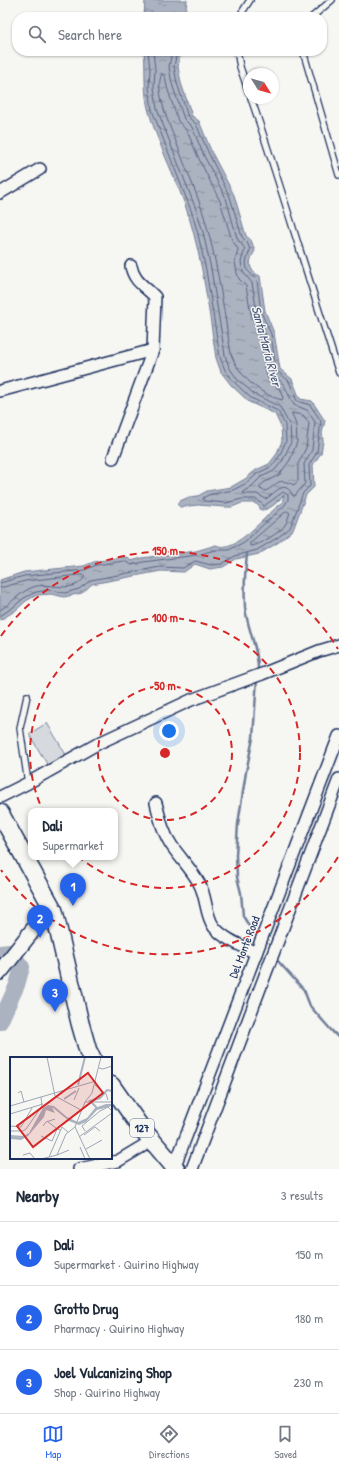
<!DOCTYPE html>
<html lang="en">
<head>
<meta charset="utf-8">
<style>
	:root { --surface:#fff; --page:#f6f6f7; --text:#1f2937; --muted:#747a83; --line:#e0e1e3; --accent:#2563eb }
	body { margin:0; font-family:"Patrick Hand",sans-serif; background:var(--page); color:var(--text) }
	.compass { position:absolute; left:243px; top:68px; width:36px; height:36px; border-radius:50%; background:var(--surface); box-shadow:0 1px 3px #0004; rotate:127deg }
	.you { position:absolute; left:169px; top:731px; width:14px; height:14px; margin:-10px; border:3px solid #fff; border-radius:50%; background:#1a73e8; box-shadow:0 0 0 6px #1a73e833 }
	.badge { display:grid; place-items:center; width:26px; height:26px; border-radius:50%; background:var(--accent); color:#fff; font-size:13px; font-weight:700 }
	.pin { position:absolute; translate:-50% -33px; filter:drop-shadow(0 1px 2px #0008) }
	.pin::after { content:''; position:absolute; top:21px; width:14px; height:12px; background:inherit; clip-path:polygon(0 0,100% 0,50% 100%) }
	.popup { position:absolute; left:28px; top:808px; width:90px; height:52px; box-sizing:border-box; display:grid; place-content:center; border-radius:8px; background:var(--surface); filter:drop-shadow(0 1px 3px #0005); font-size:13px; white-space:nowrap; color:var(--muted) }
	.popup b { font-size:15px; color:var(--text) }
	.popup::after { content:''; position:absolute; left:50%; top:100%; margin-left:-8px; border:8px solid transparent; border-top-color:var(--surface) }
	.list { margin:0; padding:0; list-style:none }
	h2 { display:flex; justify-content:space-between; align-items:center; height:52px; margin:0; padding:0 16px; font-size:17px }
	h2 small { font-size:13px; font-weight:400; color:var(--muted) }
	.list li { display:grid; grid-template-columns:26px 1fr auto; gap:12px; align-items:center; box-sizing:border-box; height:64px; padding:0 16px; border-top:1px solid var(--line) }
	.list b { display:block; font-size:15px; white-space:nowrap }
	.list p { margin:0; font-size:13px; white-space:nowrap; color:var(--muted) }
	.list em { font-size:13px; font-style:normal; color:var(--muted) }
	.icon { flex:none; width:22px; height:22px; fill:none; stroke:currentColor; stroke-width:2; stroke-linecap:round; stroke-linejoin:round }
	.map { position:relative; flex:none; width:339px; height:1169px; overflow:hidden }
	.search { position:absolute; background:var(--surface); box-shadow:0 1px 3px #0004; left:12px; right:12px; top:12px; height:44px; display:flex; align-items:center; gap:10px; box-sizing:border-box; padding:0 14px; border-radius:16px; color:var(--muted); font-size:15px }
	.sheet { height:244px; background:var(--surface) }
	nav { display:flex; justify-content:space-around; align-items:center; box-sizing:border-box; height:56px; border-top:1px solid var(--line); background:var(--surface); font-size:11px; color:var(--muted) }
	nav a { display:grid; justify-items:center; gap:2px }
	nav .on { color:var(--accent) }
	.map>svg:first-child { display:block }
</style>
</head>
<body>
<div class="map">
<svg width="339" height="1169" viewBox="0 0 339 1169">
	<defs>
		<pattern id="water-ripples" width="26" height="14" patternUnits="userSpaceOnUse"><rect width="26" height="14" fill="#abb2c0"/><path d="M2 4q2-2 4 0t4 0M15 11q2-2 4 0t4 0" fill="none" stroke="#8a919f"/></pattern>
	</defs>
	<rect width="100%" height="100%" fill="#f6f6f2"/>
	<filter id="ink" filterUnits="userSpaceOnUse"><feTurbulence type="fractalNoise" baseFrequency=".025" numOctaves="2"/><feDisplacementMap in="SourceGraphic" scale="8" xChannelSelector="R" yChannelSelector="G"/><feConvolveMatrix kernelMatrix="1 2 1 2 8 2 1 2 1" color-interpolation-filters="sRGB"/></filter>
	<g filter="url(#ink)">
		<path fill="#d6d9dd" stroke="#78849e" d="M 47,723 L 68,758 L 50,769 L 29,734 Z"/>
		<g fill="url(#water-ripples)" stroke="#717e99">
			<path d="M 145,0 L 187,0 L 185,17 L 144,17 Z"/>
			<path d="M 144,51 L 181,51 L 178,67 L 181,83 L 192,116 L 199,121 L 212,153 L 234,195 L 246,236 L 251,240 L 255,251 C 248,261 248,271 260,276 L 265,311 L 274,333 L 280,369 L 292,379 L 300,399 L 312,401 L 325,421 L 322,433 L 323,441 L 321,453 L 313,465 L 314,487 L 306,495 L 293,530 L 279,542 L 259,554 L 236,559 L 223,567 L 210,569 L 195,564 L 184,572 L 161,571 L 92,584 L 82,593 L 64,597 L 51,594 L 37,595 L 26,601 L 15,611 L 0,620 L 0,580 L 24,572 L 84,566 L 94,562 L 123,557 L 127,557 L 131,561 L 142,558 L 196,551 L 216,545 C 235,555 267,513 282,503 L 284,495 C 278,501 271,510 261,510 L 258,505 L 254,503 L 242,503 L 232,507 L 225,507 L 198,505 L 180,507 L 177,504 L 180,501 L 189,497 L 198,496 L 207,491 L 231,487 L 245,479 L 256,470 L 269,464 L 276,455 L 282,441 L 281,427 L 275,414 L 249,402 L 231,385 L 221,372 L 216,358 C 209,311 203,263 189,217 C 178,181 159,148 149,112 C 143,92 146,71 144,51 Z"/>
		</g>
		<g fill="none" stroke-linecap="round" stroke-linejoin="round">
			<g stroke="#556385" stroke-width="1">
				<path d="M 153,51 L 155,69 L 154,87 L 157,109 L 197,212 L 203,232 L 211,269 L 225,355 L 229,367 L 237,379 L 254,394 L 280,407 L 290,426 L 291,442 L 283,460 L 274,471 L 261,477 L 251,487 L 244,491 L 243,493 L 245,494 L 257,494 L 266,499 C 275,493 285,478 293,496 L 295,496 L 305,483 L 304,464 L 312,450 L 315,422 L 307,410 L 294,405 L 284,385 L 272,372 L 266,336 L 257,313 L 252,283 L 243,272 L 241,262 L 245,249 L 237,238 L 226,198 L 204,156 L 192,127 L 184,119 L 172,84 L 169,67 L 172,51"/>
				<path d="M 162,74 L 165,76 L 167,87 L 178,121 L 187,131 L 199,159 L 220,201 L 232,240 L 238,249 L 235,262 L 237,273 L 239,279 L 246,286 L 251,314 L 260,338 L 266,373 L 269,380 L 279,388 L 283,398 L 282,400 C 259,394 239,376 231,354 C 224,313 219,271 208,231 C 201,201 187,173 177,144 C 171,130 153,88 162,74 Z"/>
				<path d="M 292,413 L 303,415 L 309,423 L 306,448 L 298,464 L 298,481 L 294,485 C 276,476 278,486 265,491 L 260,489 L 260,486 L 265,482 L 279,475 L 290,460 L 297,442 L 296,425 Z"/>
				<path d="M 287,511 L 290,513 C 288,516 288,522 285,525 C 281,532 258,546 250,546 L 250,543 Z"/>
				<path d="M 0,583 L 24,576 L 85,570 L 96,565 L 124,561 L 132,565 L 143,562 L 197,555 L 215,550 L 229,550 L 244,542 L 284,506 L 288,500 L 288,495 L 283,492 L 264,506 L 260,502 L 255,499 L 242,499 L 226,503 L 204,501 L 203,500 L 203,498 L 208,495 L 233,490 L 247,483 L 258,473 L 271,467 L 279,457 L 286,441 L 285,425 L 278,411 L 251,398 L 234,382 L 225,370 L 220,357 L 206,270 L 198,234 L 192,213 L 152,110 L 149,87 L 150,69 L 148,51"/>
				<path d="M 0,588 L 25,581 L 79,575 L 84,575 L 85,576 C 74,596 50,581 33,587 C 20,592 12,603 0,610"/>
				<path d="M 0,616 L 12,608 L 24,598 L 36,592 L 51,590 L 65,593 L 79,589 L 91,580 L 160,567 L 183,568 L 195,561 L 211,565 L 222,564 L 235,556 L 257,550 L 277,538 L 290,528 L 303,493 L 310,486 L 309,465 L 317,452 L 321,421 L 310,405 L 297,401 L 289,381 L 276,370 L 271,334 L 261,312 L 257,280 L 247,270 L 246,262 L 250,250 L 247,242 L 242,237 L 230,197 L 209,154 L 196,124 L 188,117 L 177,83 L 174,67 L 177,51"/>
			</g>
			<g stroke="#717e99" stroke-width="2.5">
				<path d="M 247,554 C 245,571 244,590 245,607 C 247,629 259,649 258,671"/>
				<path d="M 251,929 L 243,916 L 241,893 L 237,877 L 236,855 L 238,824 L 246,772 L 253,738 L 257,678"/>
				<path d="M 277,960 L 304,990 L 310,1006 L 331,1030 L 339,1038"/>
			</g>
			<path stroke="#abb2c0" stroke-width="16" d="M 0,953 L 10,952 L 22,967 L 17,985 L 0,1022"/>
			<defs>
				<g id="lane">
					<path d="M 239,17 L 250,0"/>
					<path d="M 312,17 L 332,0"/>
					<path d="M 237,51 L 240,67 L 249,93"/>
					<path d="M 303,51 L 339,175"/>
					<path d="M 251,98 C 282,189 309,282 339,373"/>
					<path d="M 27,696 L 20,728 L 28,783"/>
				</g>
				<g id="street">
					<path d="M 0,193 L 40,169"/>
					<path d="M 0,391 L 153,350"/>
					<path d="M 113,458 L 153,350 L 155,297 C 145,286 134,282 131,266"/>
					<path d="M 0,797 L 28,783 L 99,743 L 191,700 L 262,674 L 319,651 L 339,645"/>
					<path d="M 156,803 C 160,819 163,833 172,846 C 181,859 192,870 199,883 C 207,897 205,915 214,927 C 224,939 242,946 256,953"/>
					<path d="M 174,1168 L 339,736"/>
					<path d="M 79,1169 L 118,1161 L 153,1140"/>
					<path d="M 192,1169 L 339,779"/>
				</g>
				<path id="secondary" d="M 0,972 L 36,926 L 54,911"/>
				<g id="primary">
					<path d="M 0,813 L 54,911 L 80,1023 L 88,1051 L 92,1058"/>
					<path d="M 111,1085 L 139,1125 L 176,1169"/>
				</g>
			</defs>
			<use href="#lane" stroke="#1b2f5e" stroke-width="8"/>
			<use href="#street" stroke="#1b2f5e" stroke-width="14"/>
			<use href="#secondary" stroke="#1b2f5e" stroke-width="18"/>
			<use href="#primary" stroke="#1b2f5e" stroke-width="20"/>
			<use href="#lane" stroke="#f6f6f2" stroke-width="5.5"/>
			<use href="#street" stroke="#f6f6f2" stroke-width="11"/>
			<use href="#secondary" stroke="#f6f6f2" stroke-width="15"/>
			<use href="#primary" stroke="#f6f6f2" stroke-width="17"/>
		</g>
	</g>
	<g fill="none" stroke="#d62828" stroke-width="2" stroke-dasharray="7 5">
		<circle cx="165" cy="753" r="67"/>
		<circle cx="165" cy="753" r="135"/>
		<path d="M338 857A202 202 0 0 1 1 870M1 636A202 202 0 0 1 338 649"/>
	</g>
	<g text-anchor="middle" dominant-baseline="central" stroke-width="3" stroke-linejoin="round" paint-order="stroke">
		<rect fill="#f6f6f2" stroke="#5d6b8a" stroke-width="1" x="130" y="1119" width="24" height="18" rx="3"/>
		<g font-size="11" font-weight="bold" fill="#1b2f5e">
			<text x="142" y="1128">127</text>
		</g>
		<g font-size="12" fill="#1b2f5e" stroke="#f6f6f2">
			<text transform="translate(244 947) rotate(-69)">Del Monte Road</text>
		</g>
		<g font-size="13" font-style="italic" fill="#46567b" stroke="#f6f6f2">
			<text transform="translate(267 346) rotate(75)">Santa Maria River</text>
		</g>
	</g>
	<g transform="translate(10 1057)">
		<rect width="102" height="102" fill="#f6f6f2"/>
		<path d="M 96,47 L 102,47 L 102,49 L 87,53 L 76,65 L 69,68 L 59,64 L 42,50 L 45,56 L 36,53 L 34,60 L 18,79 L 11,83 L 0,82 L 0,78 L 14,79 L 19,76 L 33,51 L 38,48 L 44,49 L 57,60 L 68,65 L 77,61 L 85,51 Z" fill="#abb2c0"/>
		<path fill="none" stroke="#abb2c0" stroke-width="2" d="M 68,28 L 75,0M 54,42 L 66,34M 87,51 L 80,44 L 90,41 L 97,33 L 102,34"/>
		<path fill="none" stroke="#9ea6b7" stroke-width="1" d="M 37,0 L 45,39 L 71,53M 89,11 L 93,12 L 102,9M 85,28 L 96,37 L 98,43M 8,36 L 11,34 L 14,45M 64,43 L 69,31M 75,45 L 102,45M 0,49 L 86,24M 0,57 L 33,47M 37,64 L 47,72M 0,69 L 11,70 L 22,51M 33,69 L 36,65 L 45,62M 0,74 L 13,74 L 16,72 L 32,49 L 31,40M 75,74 L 72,69 L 90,54 L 98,50 L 102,54M 74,78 L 85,70 L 90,74M 31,79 L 42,84 L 47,72 L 50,73M 69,80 L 102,56M 70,90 L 75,102M 76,92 L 92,83M 59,93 L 47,98 L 56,77 L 65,70M 13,98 L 20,96 L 24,101M 39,100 L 52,70 L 58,75M 31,102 L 47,98M 80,102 L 65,70 L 75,45 L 82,36 L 91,0"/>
		<path fill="#d62828" fill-opacity="0.15" stroke="#d62828" stroke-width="2" d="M 78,16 L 93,36 L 23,90 L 7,69 Z"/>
		<rect width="102" height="102" fill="none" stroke="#1b2f5e" stroke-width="2"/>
	</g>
	<circle cx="165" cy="753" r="6" fill="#d62828" stroke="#f6f6f2" stroke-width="2"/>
	<g font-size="12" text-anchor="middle" font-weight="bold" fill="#d62828" stroke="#f6f6f2" stroke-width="3" stroke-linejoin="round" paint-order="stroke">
		<text x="165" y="555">150 m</text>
		<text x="165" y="622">100 m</text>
		<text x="165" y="690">50 m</text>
	</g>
</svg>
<svg class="compass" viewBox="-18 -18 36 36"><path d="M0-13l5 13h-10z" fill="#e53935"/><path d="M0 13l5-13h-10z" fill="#747a83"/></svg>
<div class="you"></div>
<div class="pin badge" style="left:73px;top:906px">1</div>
<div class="popup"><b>Dali</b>Supermarket</div>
<div class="pin badge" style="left:40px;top:938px">2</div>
<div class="pin badge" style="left:55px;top:1012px">3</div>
<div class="search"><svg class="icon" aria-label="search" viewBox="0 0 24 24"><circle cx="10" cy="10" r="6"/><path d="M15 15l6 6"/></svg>Search here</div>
</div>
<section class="sheet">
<h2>Nearby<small>3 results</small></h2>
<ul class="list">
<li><span class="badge">1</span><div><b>Dali</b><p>Supermarket · Quirino Highway</p></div><em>150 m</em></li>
<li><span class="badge">2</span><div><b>Grotto Drug</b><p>Pharmacy · Quirino Highway</p></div><em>180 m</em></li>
<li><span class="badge">3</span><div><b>Joel Vulcanizing Shop</b><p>Shop · Quirino Highway</p></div><em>230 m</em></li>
</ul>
</section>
<nav>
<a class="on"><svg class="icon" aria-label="map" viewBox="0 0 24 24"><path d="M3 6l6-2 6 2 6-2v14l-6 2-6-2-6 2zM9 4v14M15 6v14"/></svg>Map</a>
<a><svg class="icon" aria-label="directions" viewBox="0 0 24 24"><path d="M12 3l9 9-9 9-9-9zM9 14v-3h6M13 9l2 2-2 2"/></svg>Directions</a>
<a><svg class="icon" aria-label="saved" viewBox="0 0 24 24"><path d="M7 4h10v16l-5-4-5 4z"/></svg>Saved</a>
</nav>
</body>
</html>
